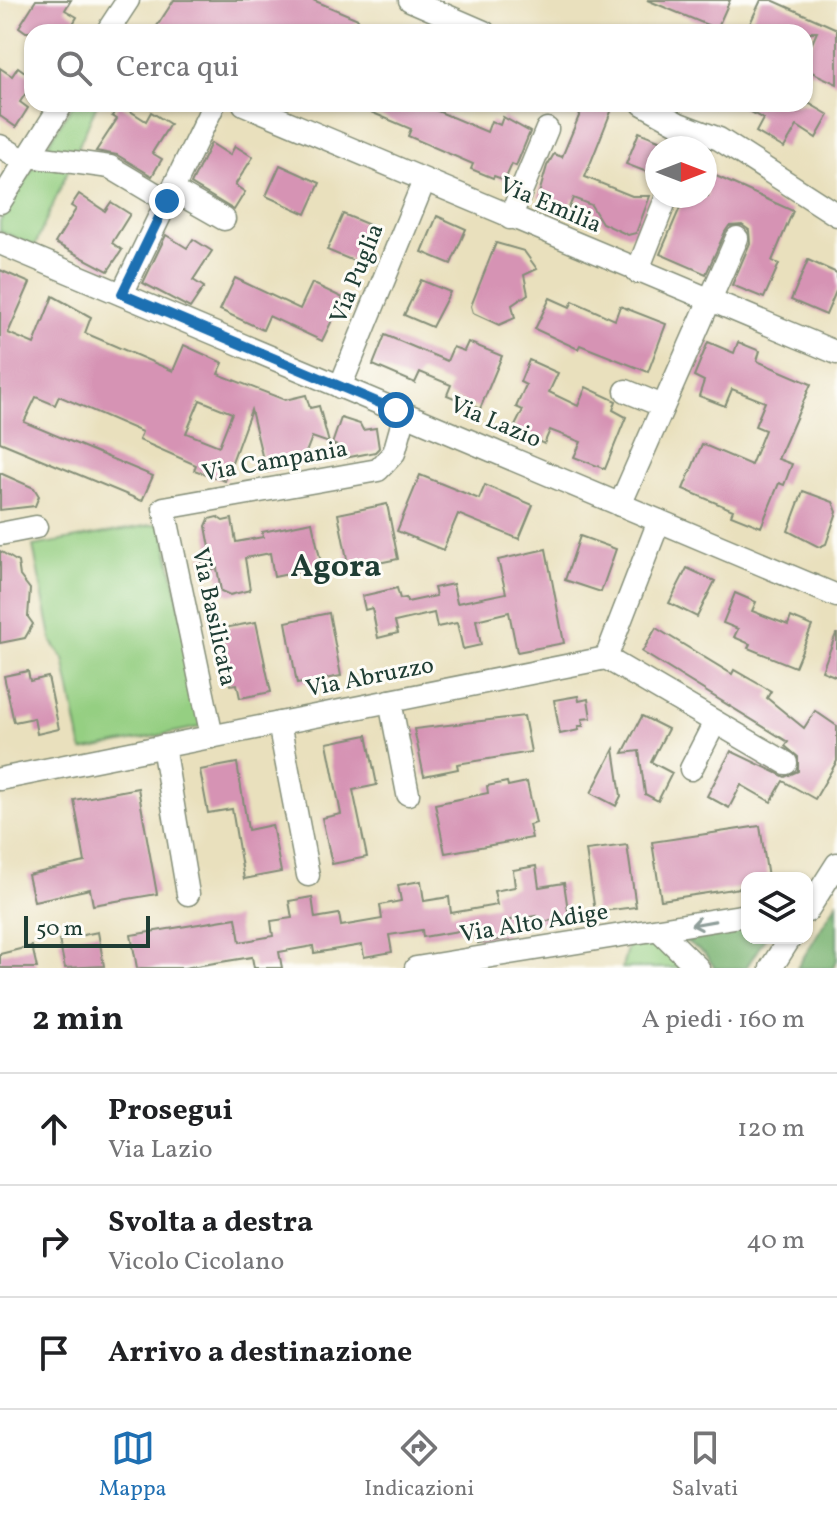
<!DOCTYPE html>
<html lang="it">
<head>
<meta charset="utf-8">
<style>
	:root { --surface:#fff; --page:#f2f2f2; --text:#202124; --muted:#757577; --line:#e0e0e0; --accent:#1f6fb2 }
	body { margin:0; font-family:Vollkorn,serif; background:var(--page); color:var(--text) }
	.controls { position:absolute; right:24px; bottom:24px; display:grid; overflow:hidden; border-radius:16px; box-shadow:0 2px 6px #0004 }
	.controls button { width:72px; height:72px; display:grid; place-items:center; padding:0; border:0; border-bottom:2px solid var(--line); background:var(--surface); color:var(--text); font:40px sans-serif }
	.compass { position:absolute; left:645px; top:136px; width:72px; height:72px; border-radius:50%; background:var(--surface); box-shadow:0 2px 6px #0004; rotate:90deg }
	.scale { position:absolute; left:24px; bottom:20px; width:126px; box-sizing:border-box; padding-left:8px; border:4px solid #1f3d34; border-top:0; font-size:22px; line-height:28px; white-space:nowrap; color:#1f3d34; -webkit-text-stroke:6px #fdfcf7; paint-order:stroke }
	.stop { position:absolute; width:24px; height:24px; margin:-18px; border:6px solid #1f6fb2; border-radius:50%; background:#fff }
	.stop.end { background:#1f6fb2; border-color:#fff; box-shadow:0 2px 8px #0008 }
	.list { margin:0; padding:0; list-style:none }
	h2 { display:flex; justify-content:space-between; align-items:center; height:104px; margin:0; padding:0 32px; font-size:34px }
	h2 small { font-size:26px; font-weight:400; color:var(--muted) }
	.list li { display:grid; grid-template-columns:52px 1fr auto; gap:24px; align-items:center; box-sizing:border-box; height:112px; padding:0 32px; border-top:2px solid var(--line) }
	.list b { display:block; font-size:30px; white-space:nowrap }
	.list p { margin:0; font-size:26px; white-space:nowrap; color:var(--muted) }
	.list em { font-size:26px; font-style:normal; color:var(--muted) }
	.icon { flex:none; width:44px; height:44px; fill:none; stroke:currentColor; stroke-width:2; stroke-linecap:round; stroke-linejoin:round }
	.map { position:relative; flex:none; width:837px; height:968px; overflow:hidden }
	.search { position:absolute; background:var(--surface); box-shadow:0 2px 6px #0004; left:24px; right:24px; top:24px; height:88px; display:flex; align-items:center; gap:20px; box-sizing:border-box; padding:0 28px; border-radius:24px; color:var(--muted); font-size:30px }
	.sheet { height:440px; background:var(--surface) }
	nav { display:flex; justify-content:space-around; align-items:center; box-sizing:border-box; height:112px; border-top:2px solid var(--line); background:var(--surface); font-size:22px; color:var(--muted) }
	nav a { display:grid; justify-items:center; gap:4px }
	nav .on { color:var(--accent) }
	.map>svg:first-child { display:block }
</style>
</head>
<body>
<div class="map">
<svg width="837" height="968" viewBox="0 0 837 968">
	<rect width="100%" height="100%" fill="#fdfcf7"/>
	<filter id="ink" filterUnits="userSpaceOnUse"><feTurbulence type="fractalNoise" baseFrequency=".0125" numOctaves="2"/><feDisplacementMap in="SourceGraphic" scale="16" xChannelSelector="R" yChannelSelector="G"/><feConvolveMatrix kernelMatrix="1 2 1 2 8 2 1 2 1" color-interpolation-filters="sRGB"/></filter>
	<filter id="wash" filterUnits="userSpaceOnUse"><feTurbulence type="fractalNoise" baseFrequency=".006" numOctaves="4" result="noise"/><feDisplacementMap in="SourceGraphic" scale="32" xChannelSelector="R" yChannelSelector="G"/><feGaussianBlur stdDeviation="1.8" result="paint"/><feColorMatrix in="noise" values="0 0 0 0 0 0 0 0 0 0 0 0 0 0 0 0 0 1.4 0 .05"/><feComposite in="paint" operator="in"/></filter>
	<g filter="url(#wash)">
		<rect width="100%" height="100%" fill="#e9e0bd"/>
		<g fill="#95cf82" stroke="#5a865b" stroke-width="2">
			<path d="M 73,104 L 97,104 L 35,246 L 0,231 L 0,221 Z"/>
			<path d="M 162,523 L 205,726 L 82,751 L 64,659 L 52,642 L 33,546 Z"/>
			<path d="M 654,943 L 686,968 L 622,968 L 628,944 Z"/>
		</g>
		<g fill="#78b270" stroke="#4c7852" stroke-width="2">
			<path d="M 837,902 L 837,960 L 833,968 L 797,968 Z"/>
			<path d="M 747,927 L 747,938 L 765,938 L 746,968 L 715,968 L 704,953 L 677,936 Z"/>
		</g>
		<g id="blocks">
			<g fill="#d693b4" fill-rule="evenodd">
				<path d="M 36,0 L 71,0 L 65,10 L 77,17 L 68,32 L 26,32 L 19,27 Z"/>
				<path d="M 174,0 L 313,0 L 358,19 L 352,32 L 165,32 L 157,26 Z"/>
				<path d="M 647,0 L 730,0 L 717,29 Z"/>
				<path d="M 761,0 L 772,0 L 837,29 L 837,84 L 805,69 L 805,59 L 817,32 L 746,32 Z"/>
				<path d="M 18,67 L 32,77 L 32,84 L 20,102 L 28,108 L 16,127 L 0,116 L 0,68 L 12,76 Z"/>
				<path d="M 119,104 L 146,121 L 151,112 L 170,124 L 152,153 L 162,159 L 152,176 L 117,155 L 96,151 L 117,119 L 112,116 Z"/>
				<path d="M 352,104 L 421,104 L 487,132 L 491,121 L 500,125 L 503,117 L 530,132 L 516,166 L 512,164 L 505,180 L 494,176 L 493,178 L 471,169 L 473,164 L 408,136 L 411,129 Z"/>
				<path d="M 584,104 L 614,104 L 585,177 L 632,196 L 650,196 L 636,233 L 628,235 L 602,223 L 591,205 L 573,198 L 568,210 L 538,197 L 547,166 L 554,154 L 562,157 Z"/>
				<path d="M 737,104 L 810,104 L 829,115 L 816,138 L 797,126 L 784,148 L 756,132 L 763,119 Z"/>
				<path d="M 639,132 L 676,147 L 655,148 L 657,176 L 626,164 Z"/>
				<path d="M 211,143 L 230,155 L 235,146 L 253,157 L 235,185 L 245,192 L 234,210 L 191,184 Z"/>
				<path d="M 280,165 L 320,183 L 306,214 L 266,196 Z"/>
				<path d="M 705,171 L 793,211 L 772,261 L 779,264 L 764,298 L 732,285 L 750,243 L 749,230 L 742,225 L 729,226 L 725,232 L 706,274 L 660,254 L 685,196 L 708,196 Z"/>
				<path d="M 79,194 L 105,211 L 111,202 L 130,214 L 112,243 L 122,250 L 108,271 L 55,243 L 76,209 L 71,206 Z"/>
				<path d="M 343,214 L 372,226 L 356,262 L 327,250 Z"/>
				<path d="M 437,216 L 466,229 L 451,264 L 422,252 Z"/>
				<path d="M 166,235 L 187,248 L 193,239 L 212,251 L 193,280 L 204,287 L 190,308 L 143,283 Z"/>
				<path d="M 496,243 L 524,251 L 537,269 L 524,275 L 528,294 L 512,305 L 515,318 L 499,325 L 473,313 L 471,306 Z"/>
				<path d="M 808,260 L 837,273 L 837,289 L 826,315 L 791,300 Z"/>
				<path d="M 0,270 L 30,283 L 8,333 L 34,344 L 53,296 L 91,317 L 85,333 L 173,371 L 184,345 L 223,363 L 218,374 L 285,400 L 306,395 L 310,408 L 319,406 L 329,443 L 312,437 L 302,463 L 266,472 L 251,410 L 225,481 L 194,470 L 196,465 L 139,440 L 142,432 L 59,396 L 55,405 L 36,397 L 24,422 L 153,476 L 142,501 L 0,442 ZM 200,400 L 232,413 L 219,446 L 186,433 Z"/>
				<path d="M 235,278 L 300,309 L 312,283 L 343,298 L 322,341 L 269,316 L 263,330 L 220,310 Z"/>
				<path d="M 421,280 L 450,292 L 432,327 L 404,315 Z"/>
				<path d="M 550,298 L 570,307 L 573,301 L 615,320 L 620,306 L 666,324 L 648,372 L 580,345 L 578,349 L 535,329 Z"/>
				<path d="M 385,335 L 447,361 L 453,347 L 464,351 L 468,342 L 502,356 L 480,409 L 447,395 L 451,385 L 420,372 L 415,383 L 373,365 Z"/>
				<path d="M 708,342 L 734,353 L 738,342 L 760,351 L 757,361 L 811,384 L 778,459 L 792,464 L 784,485 L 779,483 L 761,527 L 731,515 L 733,510 L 683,489 L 702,444 L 751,465 L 765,430 L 755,426 L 765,402 L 732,389 L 725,406 L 699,396 L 704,381 L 694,376 Z"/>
				<path d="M 529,360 L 558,373 L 549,392 L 578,406 L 586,387 L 616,401 L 613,410 L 626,417 L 605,469 L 574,457 L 581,442 L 550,430 L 544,444 L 513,430 L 523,410 L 516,407 L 526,385 L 520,382 Z"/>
				<path d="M 341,418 L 360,424 L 363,430 L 376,428 L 379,448 L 375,452 L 345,458 L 344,448 L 332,444 Z"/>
				<path d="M 0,473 L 34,488 L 39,496 L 35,506 L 0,510 Z"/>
				<path d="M 420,475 L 479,499 L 485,485 L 533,505 L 519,539 L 458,514 L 443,550 L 397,531 Z"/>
				<path d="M 803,491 L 833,502 L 837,512 L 826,544 L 819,547 L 788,531 Z"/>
				<path d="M 387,504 L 398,559 L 349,569 L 338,514 Z"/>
				<path d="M 217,517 L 223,521 L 232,519 L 236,542 L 263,537 L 262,532 L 312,522 L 322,567 L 274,577 L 270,553 L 245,558 L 250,590 L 230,595 L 221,591 L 217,568 L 204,571 L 201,556 L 211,553 L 206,526 L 209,519 Z"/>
				<path d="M 580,536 L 616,549 L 601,592 L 565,580 Z"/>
				<path d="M 546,549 L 564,643 L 517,652 L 509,612 L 476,620 L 481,645 L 463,649 L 457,623 L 437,627 L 434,613 L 395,622 L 398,633 L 378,638 L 372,608 L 365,610 L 362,596 L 397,588 L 400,599 L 406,598 L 407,602 L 436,596 L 434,588 L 453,584 L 457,603 L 506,593 L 498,560 Z"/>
				<path d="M 0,551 L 18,562 L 20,576 L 30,589 L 28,617 L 33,624 L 25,638 L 0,643 Z"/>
				<path d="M 687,568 L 715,581 L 697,617 L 669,603 Z"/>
				<path d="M 735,593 L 756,602 L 752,611 L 788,625 L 791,617 L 812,626 L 795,667 L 748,648 L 750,644 L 734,637 L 738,629 L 723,623 Z"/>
				<path d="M 329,613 L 341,676 L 297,684 L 286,622 Z"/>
				<path d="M 256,622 L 271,692 L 240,698 L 237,684 L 230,685 L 221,641 L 226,640 L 224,628 Z"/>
				<path d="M 656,628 L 732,674 L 734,670 L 771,691 L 767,698 L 804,728 L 815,711 L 837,726 L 837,761 L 815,799 L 783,781 L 771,802 L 741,785 L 729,808 L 707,796 L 731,751 L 785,777 L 798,771 L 798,757 L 785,746 L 788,742 L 642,652 Z"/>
				<path d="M 836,634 L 837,634 L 837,677 L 822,671 Z"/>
				<path d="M 28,671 L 30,681 L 48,677 L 59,729 L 37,734 L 34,718 L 14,722 L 4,676 Z"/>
				<path d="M 578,696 L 579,701 L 588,699 L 591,718 L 582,719 L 583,726 L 578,726 L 579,730 L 560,734 L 554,700 Z"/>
				<path d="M 524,716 L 531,752 L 457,764 L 458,769 L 424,776 L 414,729 Z"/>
				<path d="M 642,716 L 668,729 L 651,762 L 672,773 L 658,801 L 645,794 L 639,751 L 623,753 Z"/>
				<path d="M 367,735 L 377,785 L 353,790 L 367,857 L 332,864 L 322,818 L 341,814 L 327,743 Z"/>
				<path d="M 614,749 L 621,796 L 616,806 L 591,793 Z"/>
				<path d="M 237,763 L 248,830 L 272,825 L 281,872 L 244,879 L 232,809 L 208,813 L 200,770 Z"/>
				<path d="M 507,782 L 508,786 L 527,782 L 536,823 L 529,825 L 532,838 L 445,853 L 435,804 L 488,793 L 487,786 Z"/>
				<path d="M 138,788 L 157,894 L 93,905 L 90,889 L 34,901 L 28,875 L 85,862 L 74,800 Z"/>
				<path d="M 760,826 L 768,878 L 747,878 L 747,887 L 661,900 L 652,842 Z"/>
				<path d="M 627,845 L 636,907 L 595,912 L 586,850 Z"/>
				<path d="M 536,866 L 539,887 L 564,883 L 569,917 L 537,923 L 536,916 L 504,921 L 506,939 L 478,943 L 476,928 L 423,937 L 422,930 L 389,935 L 392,952 L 364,957 L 362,945 L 314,953 L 313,946 L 279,952 L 282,968 L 254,968 L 252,957 L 184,968 L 137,968 L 131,935 L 236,918 L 240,942 L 273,936 L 271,921 L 292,918 L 289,901 L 312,897 L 315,918 L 339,914 L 341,926 L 382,919 L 380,905 L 401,901 L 398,885 L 421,881 L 424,901 L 449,897 L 451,913 L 497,905 L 494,891 L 515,887 L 513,870 Z"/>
				<path d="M 98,932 L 104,966 L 65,968 L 59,940 Z"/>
				<path d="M 32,946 L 37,968 L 0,968 L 0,954 Z"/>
			</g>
		</g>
	</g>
	<g filter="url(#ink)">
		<use href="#blocks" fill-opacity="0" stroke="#848e78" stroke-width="2"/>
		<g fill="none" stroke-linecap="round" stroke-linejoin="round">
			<defs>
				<g id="minor">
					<path d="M 410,0 L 484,32"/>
					<path d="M 107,32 L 128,0"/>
					<path d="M 244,104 L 837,353"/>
					<path d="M 643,104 L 679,124 L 719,139 L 837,215"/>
					<path d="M 0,146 L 25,161"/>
					<path d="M 29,156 L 110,167 L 167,201"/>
					<path d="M 173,190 L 224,219"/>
					<path d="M 0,202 L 62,104"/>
					<path d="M 510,218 L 547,129"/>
					<path d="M 0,243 L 837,596"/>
					<path d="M 637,272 L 667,196"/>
					<path d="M 122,294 L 214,104"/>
					<path d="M 340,387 L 424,181"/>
					<path d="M 626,391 L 663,406"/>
					<path d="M 620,505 L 737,238"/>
					<path d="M 0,534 L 36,527"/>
					<path d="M 606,658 L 786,763"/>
					<path d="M 390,701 L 408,794"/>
					<path d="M 279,723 L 308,875"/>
					<path d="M 212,737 L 164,508 L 378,470 L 394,453 L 405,414"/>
					<path d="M 163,746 L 188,894"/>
					<path d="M 691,769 L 715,722"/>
					<path d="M 0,779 L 606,658 L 659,521"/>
					<path d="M 807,911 L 837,864"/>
					<path d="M 659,930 L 698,968"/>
					<path d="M 416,968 L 747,915"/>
					<path d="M 771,968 L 790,938"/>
				</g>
			</defs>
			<use href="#minor" stroke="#848e78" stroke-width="25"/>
			<use href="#minor" stroke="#fff" stroke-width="22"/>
		</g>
		<defs><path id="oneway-shaft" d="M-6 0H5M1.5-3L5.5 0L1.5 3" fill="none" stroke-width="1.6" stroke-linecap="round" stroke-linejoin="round" transform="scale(2)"/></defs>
		<use stroke="#8f9e9a" href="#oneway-shaft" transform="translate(703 923) rotate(170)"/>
	</g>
	<g fill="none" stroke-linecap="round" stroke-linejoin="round" filter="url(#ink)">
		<path stroke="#1f6fb2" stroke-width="10" d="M 167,201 L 122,294 L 396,410"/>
	</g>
	<g text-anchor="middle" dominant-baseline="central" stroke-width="6" stroke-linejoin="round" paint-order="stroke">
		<g font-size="24" fill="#1f3d34" stroke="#fdfcf7">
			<text transform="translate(550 206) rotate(23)">Via Emilia</text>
			<text transform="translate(358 274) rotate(-68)">Via Puglia</text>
			<text transform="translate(495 423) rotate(23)">Via Lazio</text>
			<text transform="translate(275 462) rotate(-10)">Via Campania</text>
			<text transform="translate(213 617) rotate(78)">Via Basilicata</text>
			<text transform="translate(370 678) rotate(-11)">Via Abruzzo</text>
			<text transform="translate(534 924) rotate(-9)">Via Alto Adige</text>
		</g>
		<g font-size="32" font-weight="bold" fill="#1f3d34" stroke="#fdfcf7">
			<text x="336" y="568">Agora</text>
		</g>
	</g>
</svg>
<div class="controls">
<button><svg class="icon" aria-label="layers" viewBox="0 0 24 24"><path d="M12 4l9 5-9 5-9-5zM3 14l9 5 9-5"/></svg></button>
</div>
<svg class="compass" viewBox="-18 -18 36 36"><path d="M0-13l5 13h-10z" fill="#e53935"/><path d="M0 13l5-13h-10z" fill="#757577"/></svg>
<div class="scale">50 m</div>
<div class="stop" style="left:396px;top:410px"></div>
<div class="stop end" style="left:167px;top:201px"></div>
<div class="search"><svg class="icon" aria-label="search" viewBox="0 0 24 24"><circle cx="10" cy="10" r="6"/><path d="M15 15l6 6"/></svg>Cerca qui</div>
</div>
<section class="sheet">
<h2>2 min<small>A piedi · 160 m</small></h2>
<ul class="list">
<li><svg class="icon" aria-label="ahead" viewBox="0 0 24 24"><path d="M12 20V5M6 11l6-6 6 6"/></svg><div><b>Prosegui</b><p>Via Lazio</p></div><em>120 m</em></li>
<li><svg class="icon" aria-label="right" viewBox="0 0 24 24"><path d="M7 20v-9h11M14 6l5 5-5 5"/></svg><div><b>Svolta a destra</b><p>Vicolo Cicolano</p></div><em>40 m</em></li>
<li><svg class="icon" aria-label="arrive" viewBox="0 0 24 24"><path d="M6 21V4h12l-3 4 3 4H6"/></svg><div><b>Arrivo a destinazione</b></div></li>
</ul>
</section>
<nav>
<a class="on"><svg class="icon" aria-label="map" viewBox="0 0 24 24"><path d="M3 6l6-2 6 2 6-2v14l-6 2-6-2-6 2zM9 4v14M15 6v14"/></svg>Mappa</a>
<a><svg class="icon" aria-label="directions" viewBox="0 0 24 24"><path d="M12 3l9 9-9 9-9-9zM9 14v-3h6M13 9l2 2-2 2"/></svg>Indicazioni</a>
<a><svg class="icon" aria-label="saved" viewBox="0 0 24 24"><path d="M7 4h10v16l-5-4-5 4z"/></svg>Salvati</a>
</nav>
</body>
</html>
